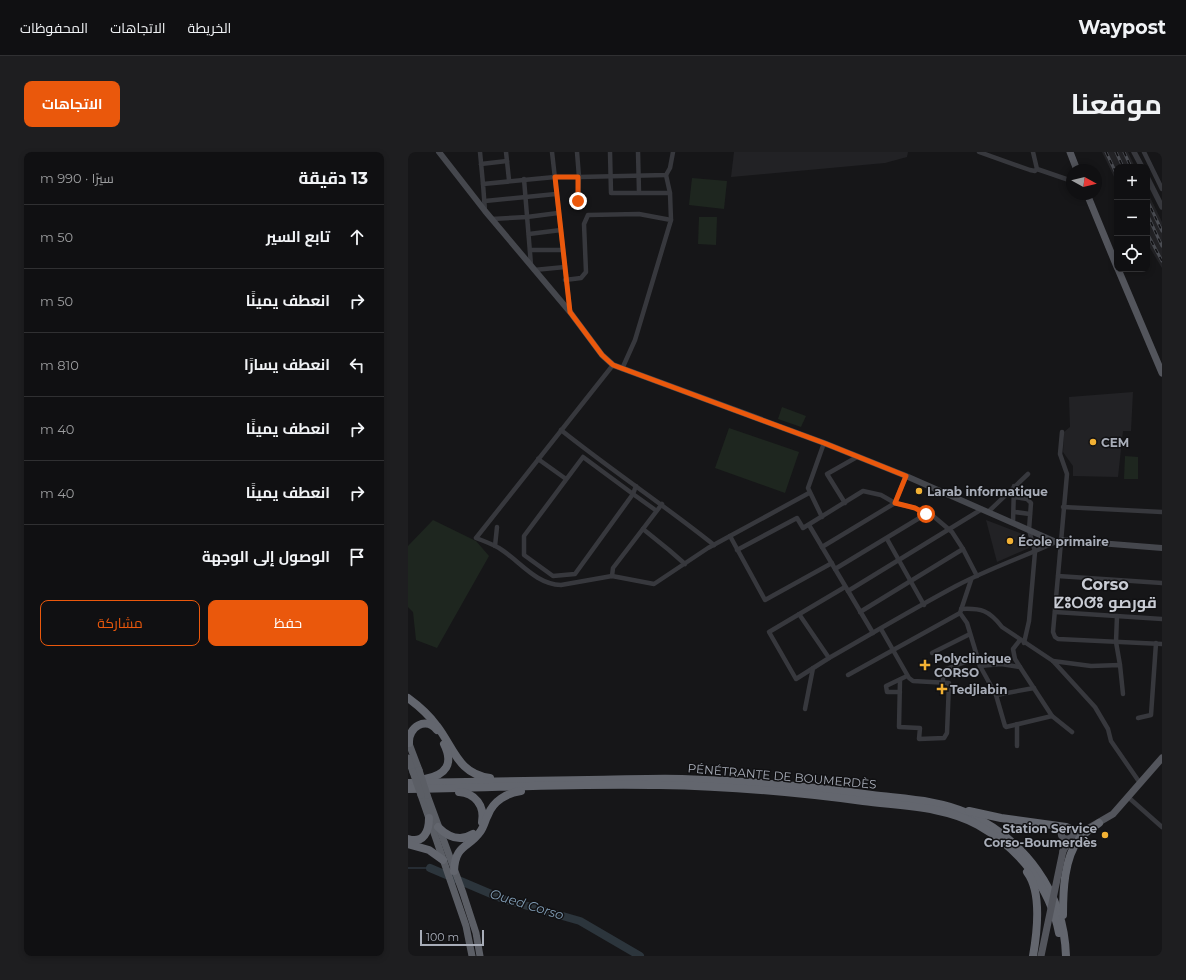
<!DOCTYPE html>
<html lang="ar">
<head>
<meta charset="utf-8">
<style>
	:root { --surface:#101012; --page:#1e1e20; --text:#f1f3f6; --muted:#9c9d9f; --line:#303032; --accent:#ea580c }
	body { margin:0; font-family:Montserrat,Cairo,"Noto Sans Tifinagh",sans-serif; background:var(--page); color:var(--text); direction:rtl }
	.controls { position:absolute; right:12px; top:12px; display:grid; overflow:hidden; border-radius:8px; box-shadow:0 2px 6px #0003 }
	.controls button { width:36px; height:36px; display:grid; place-items:center; padding:0; border:0; border-bottom:1px solid var(--line); background:var(--surface); color:var(--text); font:20px sans-serif }
	.compass { position:absolute; left:658px; top:12px; width:36px; height:36px; border-radius:50%; background:var(--surface); box-shadow:0 2px 6px #0003; rotate:98deg }
	.scale { position:absolute; left:12px; bottom:10px; width:64px; box-sizing:border-box; padding-left:4px; border:2px solid #a8adb8; border-top:0; font-size:11px; line-height:14px; white-space:nowrap; color:#a8adb8; -webkit-text-stroke:3px #111113; paint-order:stroke }
	.stop { position:absolute; width:12px; height:12px; margin:-9px; border:3px solid #ea580c; border-radius:50%; background:#fff }
	.stop.end { background:#ea580c; border-color:#fff; box-shadow:0 1px 4px #0008 }
	.list { margin:0; padding:0; list-style:none }
	h2 { display:flex; justify-content:space-between; align-items:center; height:52px; margin:0; padding:0 16px; font-size:17px }
	h2 small { font-size:13px; font-weight:400; color:var(--muted) }
	.list li { display:grid; grid-template-columns:26px 1fr auto; gap:12px; align-items:center; box-sizing:border-box; height:64px; padding:0 16px; border-top:1px solid var(--line) }
	.list b { display:block; font-size:15px; white-space:nowrap }
	.list em { font-size:13px; font-style:normal; color:var(--muted) }
	.actions { display:flex; gap:8px; padding:12px 16px }
	.actions a { flex:1; padding:9px 0; border:1px solid var(--accent); border-radius:8px; text-align:center; font-size:14px; color:var(--accent) }
	.actions .main { background:var(--accent); color:#fff }
	.icon { flex:none; width:22px; height:22px; fill:none; stroke:currentColor; stroke-width:2; stroke-linecap:round; stroke-linejoin:round }
	.map { position:relative; flex:none; width:754px; height:804px; overflow:hidden; direction:ltr; border-radius:8px }
	header { display:flex; align-items:center; gap:24px; box-sizing:border-box; height:56px; padding:0 20px; background:var(--surface); border-bottom:1px solid var(--line) }
	header strong { font-size:19px }
	nav { display:flex; gap:22px; margin-inline-start:auto; font-size:14px }
	.intro { display:flex; align-items:center; justify-content:space-between; box-sizing:border-box; height:96px; padding:0 24px }
	h1 { margin:0; font-size:28px }
	.button { padding:10px 18px; border-radius:8px; background:var(--accent); color:#fff; font-size:14px; font-weight:700 }
	main { display:flex; gap:24px; padding:0 24px }
	aside { flex:1; background:var(--surface); border-radius:8px; box-shadow:0 2px 6px #0003 }
	.map>svg:first-child { display:block }
</style>
</head>
<body>
<header>
<strong>Waypost</strong>
<nav><a>الخريطة</a><a>الاتجاهات</a><a>المحفوظات</a></nav>
</header>
<div class="intro"><h1>موقعنا</h1><a class="button">الاتجاهات</a></div>
<main>
<div class="map">
<svg width="754" height="804" viewBox="0 0 754 804">
	<rect width="100%" height="100%" fill="#161618"/>
	<g fill="#222225">
		<path d="M 326,0 L 500,0 L 499,5 L 477,11 L 323,25 Z"/>
		<path d="M 694,0 L 720,0 L 727,15 L 709,15 L 709,31 Z"/>
		<path d="M 739,39 L 754,70 L 754,116 L 739,91 Z"/>
		<path d="M 725,240 L 723,279 L 715,279 L 710,325 L 665,324 L 665,314 L 655,300 L 656,280 L 662,275 L 661,245 Z"/>
		<path d="M 578,368 L 617,383 L 621,396 L 589,410 Z"/>
	</g>
	<g fill="#1e261f">
		<path d="M 284,26 L 319,29 L 316,57 L 281,53 Z"/>
		<path d="M 291,65 L 309,65 L 308,93 L 290,92 Z"/>
		<path d="M 374,255 L 398,264 L 393,275 L 370,267 Z"/>
		<path d="M 321,276 L 391,300 L 377,341 L 307,316 Z"/>
		<path d="M 717,304 L 730,305 L 730,327 L 716,327 Z"/>
		<path d="M 25,368 L 68,389 L 81,404 L 29,496 L 8,488 L 5,460 L 0,455 L 0,394 Z"/>
	</g>
	<g fill="none" stroke-linecap="round" stroke-linejoin="round">
		<path stroke="#2c353c" stroke-width="1.5" d="M 0,716 L 22,716"/>
		<path stroke="#2c353c" stroke-width="8" d="M 22,716 L 95,747 L 172,769 L 232,804"/>
		<g stroke="#37383d" stroke-width="4.5">
			<path d="M 72,0 L 75,32"/>
			<path d="M 98,0 L 101,28"/>
			<path d="M 144,0 L 162,159"/>
			<path d="M 202,0 L 203,41 L 262,41"/>
			<path d="M 230,0 L 231,40"/>
			<path d="M 571,0 L 622,18 L 627,19 L 629,17 L 664,29"/>
			<path d="M 625,0 L 629,17"/>
			<path d="M 736,0 L 754,37"/>
			<path d="M 73,12 L 99,9"/>
			<path d="M 258,23 L 262,41 L 263,68"/>
			<path d="M 116,27 L 123,113"/>
			<path d="M 77,49 L 148,42"/>
			<path d="M 170,49 L 171,25 L 258,23 L 262,16 L 265,0"/>
			<path d="M 77,59 L 75,32 L 147,25 L 171,25 L 169,0"/>
			<path d="M 84,67 L 119,65 L 150,61"/>
			<path d="M 121,82 L 153,78"/>
			<path d="M 122,98 L 155,98"/>
			<path d="M 126,118 L 157,115"/>
			<path d="M 157,128 L 173,126 L 178,120 L 176,72 L 180,63 L 231,62 L 263,68 L 227,188 L 214,217"/>
			<path d="M 205,213 L 68,386 C 76,389 84,392 91,396 C 112,409 127,432 153,433 L 204,424 L 246,432 L 300,396 L 322,384"/>
			<path d="M 153,278 C 203,318 256,353 306,393"/>
			<path d="M 654,280 L 652,302 L 659,322 L 645,480 L 647,485 L 650,487 L 754,492"/>
			<path d="M 175,305 L 225,342 L 167,422 L 145,424 L 116,403 L 116,384 Z"/>
			<path d="M 130,307 L 158,327"/>
			<path d="M 228,334 L 225,342 L 246,357"/>
			<path d="M 401,341 L 322,384 L 357,448 L 424,411"/>
			<path d="M 606,345 L 619,347 L 623,351 L 621,378 L 627,400 L 621,469 L 616,491"/>
			<path d="M 437,351 L 419,322 L 449,305"/>
			<path d="M 655,355 L 754,360"/>
			<path d="M 580,360 L 620,322"/>
			<path d="M 607,360 L 622,362"/>
			<path d="M 414,365 L 400,336 L 416,291"/>
			<path d="M 605,371 L 606,334"/>
			<path d="M 401,373 L 465,481"/>
			<path d="M 235,377 L 261,398 L 277,412"/>
			<path d="M 479,387 L 516,453"/>
			<path d="M 87,394 L 89,375"/>
			<path d="M 414,395 L 487,351 L 498,324"/>
			<path d="M 329,398 L 389,366 L 395,376 L 455,339 L 473,343 L 487,351 L 507,356 L 524,363 L 544,380 L 555,397 L 569,424"/>
			<path d="M 427,417 L 518,362"/>
			<path d="M 204,424 L 205,416 L 254,352"/>
			<path d="M 650,424 L 754,431"/>
			<path d="M 563,428 L 552,461 L 559,471 L 572,514 L 588,543 L 597,574 L 598,575 L 644,564"/>
			<path d="M 440,439 L 574,357"/>
			<path d="M 553,457 C 573,456 581,458 594,475 L 645,509 L 687,555 L 700,577 L 703,589 L 732,631"/>
			<path d="M 452,460 L 555,397"/>
			<path d="M 647,460 L 754,467"/>
			<path d="M 391,462 L 421,506 C 463,482 505,457 548,434 C 580,417 615,405 648,390"/>
			<path d="M 709,464 L 708,490 L 712,513"/>
			<path d="M 473,477 L 501,526 L 505,529 L 541,531 L 539,581 L 536,586 L 511,587 L 512,576 L 491,575 L 492,528"/>
			<path d="M 612,488 L 605,497 L 607,507 L 612,515"/>
			<path d="M 524,501 L 562,482"/>
			<path d="M 421,506 L 388,527 L 361,480 L 437,435"/>
			<path d="M 645,509 L 683,514 L 712,513 L 715,542"/>
			<path d="M 572,514 L 593,512 L 612,515 L 644,564 L 664,580"/>
			<path d="M 440,523 L 552,461"/>
			<path d="M 535,530 L 535,522 L 538,517 L 569,506"/>
			<path d="M 492,540 L 479,540 L 478,534 L 499,524"/>
			<path d="M 588,543 L 626,536"/>
			<path d="M 397,557 L 405,516"/>
			<path d="M 730,566 L 743,563 L 748,491"/>
			<path d="M 609,594 L 609,572"/>
			<path d="M 720,645 L 754,675"/>
		</g>
		<g stroke="#37383d" stroke-width="5.5">
			<path d="M 726,0 L 734,15"/>
			<path d="M 739,25 L 754,55"/>
		</g>
		<path stroke="#45474d" stroke-width="6" d="M 31,0 L 77,59 L 162,160 L 194,203 L 205,213 L 416,291 L 498,324 L 648,390 L 653,388 L 754,396"/>
		<g stroke="#53555c" stroke-width="7">
			<path d="M 662,0 L 669,18"/>
			<path d="M 679,42 L 709,115"/>
			<path d="M 710,117 L 754,221"/>
			<circle cx="659" cy="681" r="6"/>
			<path d="M 655,699 L 662,687 L 705,662 L 754,606"/>
		</g>
		<g stroke="#5b5e65" stroke-width="7">
			<path d="M 0,589 L 11,618"/>
			<path d="M 0,606 L 5,620"/>
			<path d="M 13,643 L 58,774 L 64,804"/>
			<path d="M 19,643 L 55,741 L 68,781 L 72,804"/>
		</g>
		<g stroke="#63666e" stroke-width="8">
			<path d="M 0,546 C 11,554 21,563 29,574 C 46,596 50,622 82,626"/>
			<path d="M 1,591 C 0,575 18,564 29,578"/>
			<path d="M 17,627 C 38,623 46,612 36,592"/>
			<path d="M 0,631 C 60,630 120,629 180,628 C 211,628 243,626 274,627 C 337,629 401,634 464,643 C 495,647 531,648 559,661 C 617,688 656,740 658,804"/>
			<path d="M 0,637 C 84,636 167,631 251,633 C 319,634 387,640 455,649 C 492,654 536,654 570,673 C 611,696 642,735 651,781"/>
			<path d="M 51,640 C 67,641 77,654 74,670"/>
			<path d="M 561,659 L 593,666 L 658,675"/>
			<path d="M 30,675 C 40,685 52,690 65,682"/>
			<path d="M 0,687 C 16,692 21,679 21,666"/>
			<path d="M 0,692 L 21,698 L 35,708"/>
			<path d="M 46,719 C 47,692 61,696 72,680 C 76,675 77,668 80,663 C 85,649 99,641 113,639"/>
			<path d="M 619,720 C 634,740 629,781 625,804"/>
			<path d="M 655,763 C 655,739 656,706 671,687 C 676,681 684,676 691,671"/>
		</g>
		<defs>
			<g id="rail">
				<path d="M 698,0 L 709,23"/>
				<path d="M 708,0 L 715,15"/>
				<path d="M 716,0 L 723,15"/>
				<path d="M 739,48 L 754,79"/>
				<path d="M 739,62 L 754,94"/>
				<path d="M 739,81 L 754,109"/>
			</g>
		</defs>
		<use href="#rail" stroke="#4a4c52" stroke-width="3"/>
		<use href="#rail" stroke="#111113" stroke-width="1.5" stroke-dasharray="4.5" stroke-linecap="butt"/>
		<path stroke="#53555c" stroke-width="7" d="M 633,804 L 655,699"/>
		<g stroke="#5b5e65" stroke-width="7">
			<path d="M 11,618 L 19,643"/>
			<path d="M 5,620 L 13,643"/>
		</g>
	</g>
	<g fill="none" stroke-linecap="round" stroke-linejoin="round">
		<path stroke="#ea580c" stroke-width="5" d="M 170,49 L 170,25 L 147,25 L 162,160 L 194,203 L 205,213 L 416,291 L 498,324 L 487,351 L 507,356 L 518,362"/>
	</g>
	<g fill="#f2b134" stroke="#111113" stroke-width="1.5">
		<circle cx="685" cy="290" r="4"/>
		<circle cx="511" cy="339" r="4"/>
		<circle cx="602" cy="389" r="4"/>
		<path d="M515 507h4v4h4v4h-4v4h-4v-4h-4v-4h4z"/>
		<path d="M532 531h4v4h4v4h-4v4h-4v-4h-4v-4h4z"/>
		<circle cx="697" cy="683" r="4"/>
	</g>
	<g text-anchor="middle" dominant-baseline="central" stroke-width="3" stroke-linejoin="round" paint-order="stroke">
		<g font-size="12" font-weight="bold" fill="#a8adb8" stroke="#111113" text-anchor="start">
			<text x="693" y="290">CEM</text>
			<text x="519" y="339">Larab informatique</text>
			<text x="610" y="389">École primaire</text>
			<text x="526" y="506">Polyclinique<tspan x="526" dy="14">CORSO</tspan></text>
			<text x="542" y="537">Tedjlabin</text>
			<text x="689" y="676" text-anchor="end">Station Service<tspan x="689" dy="14">Corso-Boumerdès</tspan></text>
		</g>
		<g font-size="12" fill="#a8adb8" stroke="#111113">
			<text transform="translate(374 624) rotate(5)">PÉNÉTRANTE DE BOUMERDÈS</text>
		</g>
		<g font-size="13" font-style="italic" fill="#7f9bb3" stroke="#111113">
			<text transform="translate(119 752) rotate(17)">Oued Corso</text>
		</g>
		<g font-size="16" font-weight="bold" fill="#c9ccd4" stroke="#111113">
			<text x="697" y="432">Corso<tspan x="697" dy="18">ⵇⵓⵔⵚⵓ قورصو</tspan></text>
		</g>
	</g>
</svg>
<div class="controls">
<button>+</button>
<button>−</button>
<button><svg class="icon" aria-label="locate" viewBox="0 0 24 24"><circle cx="12" cy="12" r="6"/><path d="M12 2v4M12 18v4M2 12h4M18 12h4"/></svg></button>
</div>
<svg class="compass" viewBox="-18 -18 36 36"><path d="M0-13l5 13h-10z" fill="#e53935"/><path d="M0 13l5-13h-10z" fill="#9c9d9f"/></svg>
<div class="scale">100 m</div>
<div class="stop" style="left:518px;top:362px"></div>
<div class="stop end" style="left:170px;top:49px"></div>
</div>
<aside>
<h2>13 دقيقة<small>سيرًا · 990 m</small></h2>
<ul class="list">
<li><svg class="icon" aria-label="ahead" viewBox="0 0 24 24"><path d="M12 20V5M6 11l6-6 6 6"/></svg><div><b>تابع السير</b></div><em>50 m</em></li>
<li><svg class="icon" aria-label="right" viewBox="0 0 24 24"><path d="M7 20v-9h11M14 6l5 5-5 5"/></svg><div><b>انعطف يمينًا</b></div><em>50 m</em></li>
<li><svg class="icon" aria-label="left" viewBox="0 0 24 24"><path d="M17 20v-9H6M10 6l-5 5 5 5"/></svg><div><b>انعطف يسارًا</b></div><em>810 m</em></li>
<li><svg class="icon" aria-label="right" viewBox="0 0 24 24"><path d="M7 20v-9h11M14 6l5 5-5 5"/></svg><div><b>انعطف يمينًا</b></div><em>40 m</em></li>
<li><svg class="icon" aria-label="right" viewBox="0 0 24 24"><path d="M7 20v-9h11M14 6l5 5-5 5"/></svg><div><b>انعطف يمينًا</b></div><em>40 m</em></li>
<li><svg class="icon" aria-label="arrive" viewBox="0 0 24 24"><path d="M6 21V4h12l-3 4 3 4H6"/></svg><div><b>الوصول إلى الوجهة</b></div></li>
</ul>
<div class="actions"><a class="main">حفظ</a><a>مشاركة</a></div>
</aside>
</main>
</body>
</html>
